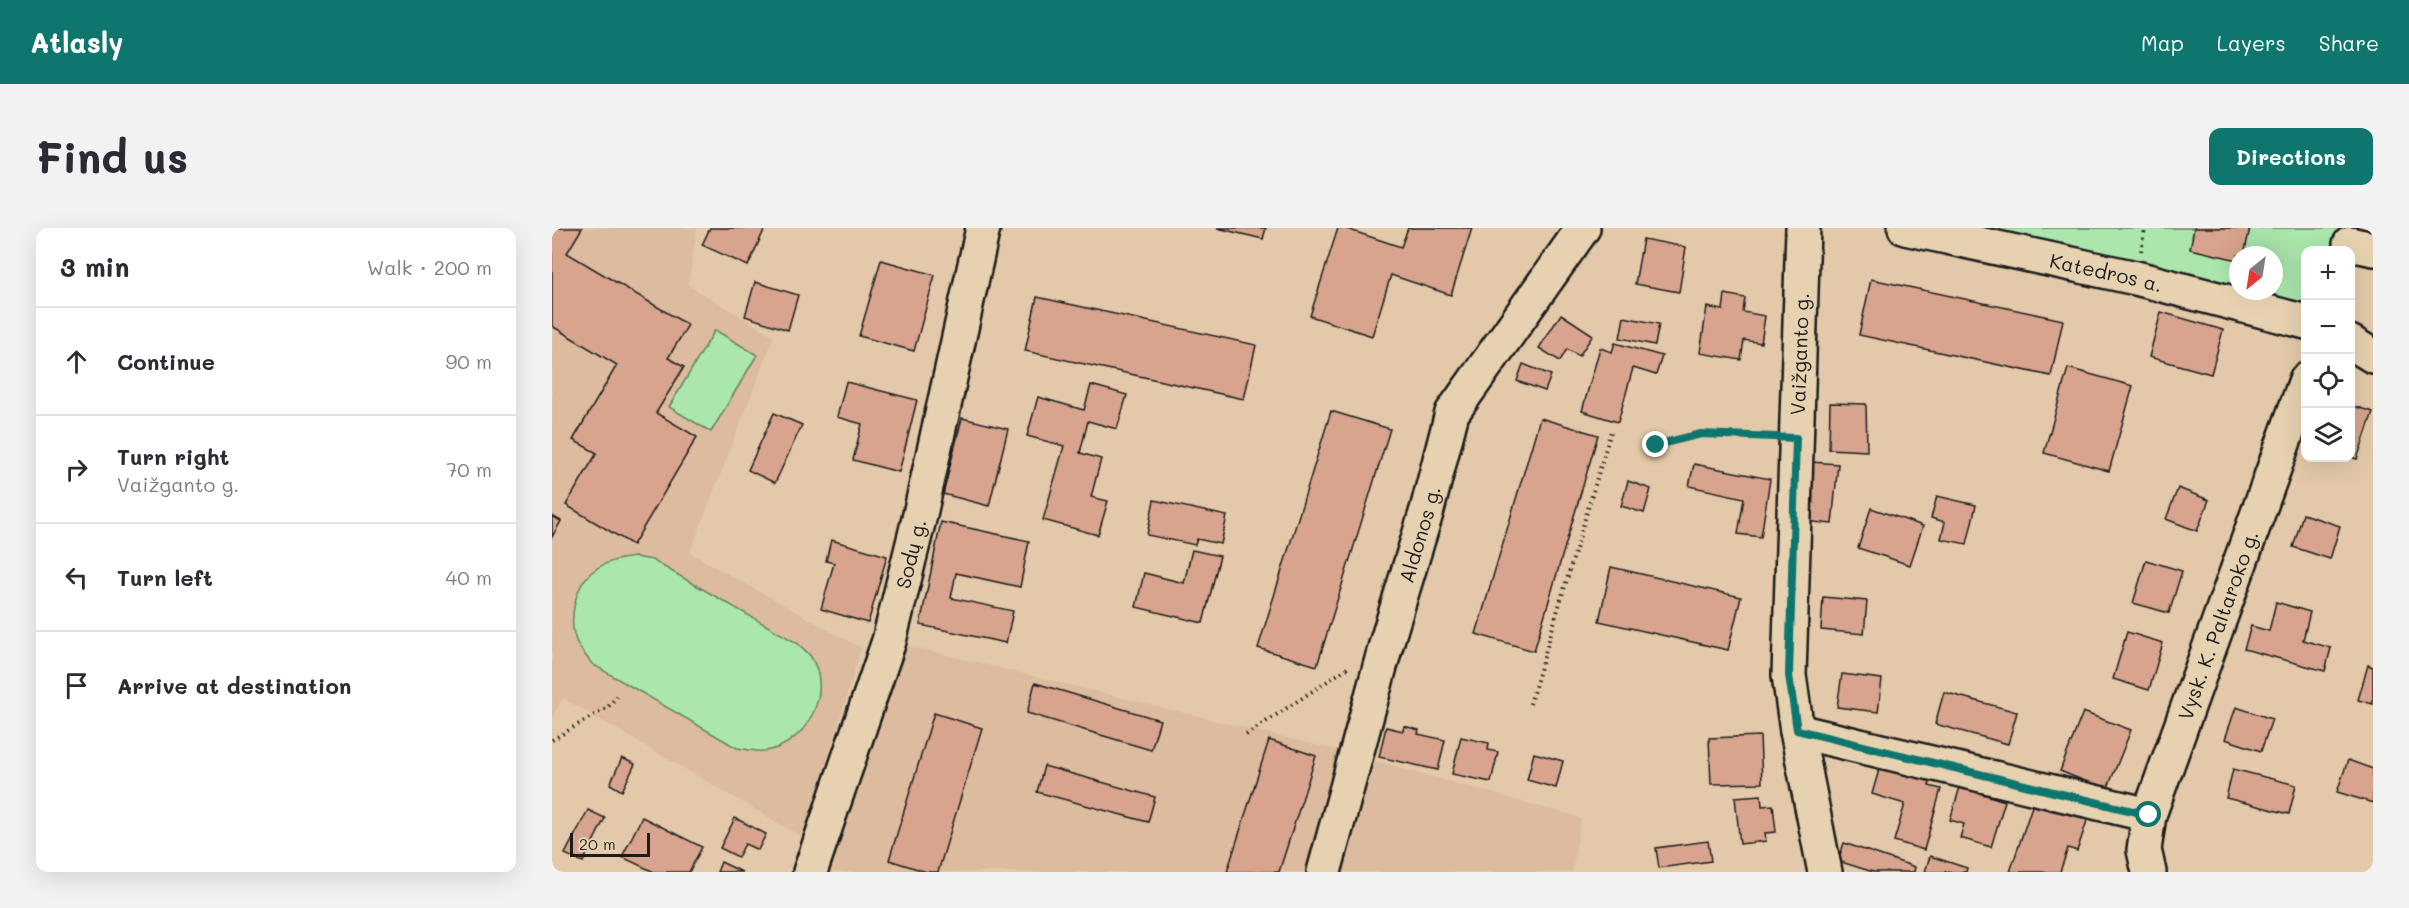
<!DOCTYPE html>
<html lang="en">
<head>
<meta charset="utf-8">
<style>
	:root { --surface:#fff; --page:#f2f2f3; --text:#2b2b33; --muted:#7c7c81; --line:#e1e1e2; --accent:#0f766e }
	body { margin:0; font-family:Mali,sans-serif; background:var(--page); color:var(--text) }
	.controls { position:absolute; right:18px; top:18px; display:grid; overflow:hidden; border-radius:12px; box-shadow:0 6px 24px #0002 }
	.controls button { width:54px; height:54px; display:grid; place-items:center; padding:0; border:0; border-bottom:2px solid var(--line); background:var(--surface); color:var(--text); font:30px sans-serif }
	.compass { position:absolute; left:1677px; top:18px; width:54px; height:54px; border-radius:50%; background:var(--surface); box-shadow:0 6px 24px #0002; rotate:210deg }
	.scale { position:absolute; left:18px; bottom:15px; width:80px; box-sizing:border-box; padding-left:6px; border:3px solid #1c1c1c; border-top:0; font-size:16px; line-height:21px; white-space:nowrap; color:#1c1c1c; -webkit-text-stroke:4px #e6d2b0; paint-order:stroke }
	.stop { position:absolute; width:18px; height:18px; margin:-14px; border:4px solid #0f766e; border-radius:50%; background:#fff }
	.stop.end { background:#0f766e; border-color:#fff; box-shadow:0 2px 6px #0008 }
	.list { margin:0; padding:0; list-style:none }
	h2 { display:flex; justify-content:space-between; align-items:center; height:78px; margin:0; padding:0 24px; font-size:26px }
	h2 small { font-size:20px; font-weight:400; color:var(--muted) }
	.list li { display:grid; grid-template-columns:39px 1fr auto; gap:18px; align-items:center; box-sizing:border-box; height:108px; padding:0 24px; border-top:2px solid var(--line) }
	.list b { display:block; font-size:22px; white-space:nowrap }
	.list p { margin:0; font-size:20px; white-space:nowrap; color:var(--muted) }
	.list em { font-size:20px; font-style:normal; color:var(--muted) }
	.icon { flex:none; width:33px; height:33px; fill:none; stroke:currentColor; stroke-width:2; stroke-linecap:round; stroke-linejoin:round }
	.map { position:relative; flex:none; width:1821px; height:644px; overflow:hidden; border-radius:12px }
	header { display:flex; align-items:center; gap:36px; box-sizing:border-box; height:84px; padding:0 30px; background:var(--accent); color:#fff }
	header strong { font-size:28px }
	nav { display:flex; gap:33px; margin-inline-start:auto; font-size:21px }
	.intro { display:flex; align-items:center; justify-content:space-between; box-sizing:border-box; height:144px; padding:0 36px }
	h1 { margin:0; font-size:42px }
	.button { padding:15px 27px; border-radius:12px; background:var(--accent); color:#fff; font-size:21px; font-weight:700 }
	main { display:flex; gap:36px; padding:0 36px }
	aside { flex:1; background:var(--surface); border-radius:12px; box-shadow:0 6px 24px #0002 }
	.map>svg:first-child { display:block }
</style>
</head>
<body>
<header>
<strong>Atlasly</strong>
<nav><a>Map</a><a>Layers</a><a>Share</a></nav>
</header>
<div class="intro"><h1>Find us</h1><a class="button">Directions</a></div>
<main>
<aside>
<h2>3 min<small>Walk · 200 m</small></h2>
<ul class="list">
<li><svg class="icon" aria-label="ahead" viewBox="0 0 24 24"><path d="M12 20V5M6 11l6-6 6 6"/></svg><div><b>Continue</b></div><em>90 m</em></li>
<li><svg class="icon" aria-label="right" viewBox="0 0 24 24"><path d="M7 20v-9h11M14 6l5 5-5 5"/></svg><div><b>Turn right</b><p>Vaižganto g.</p></div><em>70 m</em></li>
<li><svg class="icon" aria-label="left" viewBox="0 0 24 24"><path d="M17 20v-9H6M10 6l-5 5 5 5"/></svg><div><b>Turn left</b></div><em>40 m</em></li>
<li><svg class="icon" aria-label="arrive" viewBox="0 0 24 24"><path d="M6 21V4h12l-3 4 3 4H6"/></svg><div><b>Arrive at destination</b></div></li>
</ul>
</aside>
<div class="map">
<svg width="1821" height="644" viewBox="0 0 1821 644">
	<rect width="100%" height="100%" fill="#e3c9a9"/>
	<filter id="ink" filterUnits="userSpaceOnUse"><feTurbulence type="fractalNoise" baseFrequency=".0167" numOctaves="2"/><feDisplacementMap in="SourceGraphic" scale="12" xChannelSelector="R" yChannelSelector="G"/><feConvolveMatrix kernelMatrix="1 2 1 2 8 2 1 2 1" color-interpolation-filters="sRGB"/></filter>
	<g filter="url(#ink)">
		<g fill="#dcbb9e">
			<path d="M 0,0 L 145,0 L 136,57 L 222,108 L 138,325 L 309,420 L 252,610 L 11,470 L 0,490 Z"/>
			<path d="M 337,413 L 784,522 L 1029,590 L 1020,644 L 258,644 Z"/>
		</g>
		<g fill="#abe6ac" stroke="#648164" stroke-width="1.5" fill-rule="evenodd">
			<path d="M 1353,0 L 1803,0 L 1796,22 L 1754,22 L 1753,94 ZM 1686,27 L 1722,27 L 1722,63 L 1686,63 Z"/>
			<path d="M 163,102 L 205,127 L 159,204 L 117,179 Z"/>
			<path d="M 83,329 L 100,332 L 245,415 C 250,420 256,424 259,429 C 282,465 254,517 213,523 C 205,524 194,521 185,520 L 40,436 C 36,430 30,424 26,417 C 15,396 22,359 40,344 C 53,333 68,331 83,329 Z"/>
		</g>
		<g fill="#d9a48e" stroke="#1c1c1c" stroke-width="1.5">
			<path d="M 0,0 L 30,0 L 15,25 L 136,97 L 116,130 L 132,139 L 104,185 L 145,209 L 81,317 L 14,277 L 45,225 L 21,212 L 65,137 L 0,98 Z"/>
			<path d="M 158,0 L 213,0 L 196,38 L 150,17 Z"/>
			<path d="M 665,0 L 714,0 L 711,11 Z"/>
			<path d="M 786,0 L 792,0 L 849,19 L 856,0 L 920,0 L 899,67 L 839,47 L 820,108 L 758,88 Z"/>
			<path d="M 1642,0 L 1698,0 L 1692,27 L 1686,27 L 1686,32 L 1638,21 Z"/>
			<path d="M 1091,11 L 1134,19 L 1127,64 L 1083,56 Z"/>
			<path d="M 329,32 L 383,47 L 362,123 L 307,108 Z"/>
			<path d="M 1319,51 L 1511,92 L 1499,148 L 1307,107 Z"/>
			<path d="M 203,54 L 246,67 L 236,102 L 193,88 Z"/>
			<path d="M 1173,66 L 1193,70 L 1191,84 L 1213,88 L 1209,115 L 1192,112 L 1189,132 L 1148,125 L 1155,79 L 1171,82 Z"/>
			<path d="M 485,69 L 704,117 L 692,171 L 473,123 Z"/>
			<path d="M 1609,84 L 1671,102 L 1659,146 L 1597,129 Z"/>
			<path d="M 1009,86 L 1041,107 L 1027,128 L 1015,121 L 1008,133 L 987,120 Z"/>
			<path d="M 1072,89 L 1107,96 L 1103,117 L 1068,110 Z"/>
			<path d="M 1063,115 L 1110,128 L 1104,147 L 1081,140 L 1066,194 L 1030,183 L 1048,120 L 1060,124 Z"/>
			<path d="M 971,136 L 999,147 L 993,163 L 965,153 Z"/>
			<path d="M 1516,140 L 1581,158 L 1557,243 L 1492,225 Z"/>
			<path d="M 294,154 L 365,172 L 347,244 L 301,232 L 310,196 L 285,189 Z"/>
			<path d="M 539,157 L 575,167 L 565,201 L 536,193 L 528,225 L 549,231 L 539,269 L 556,273 L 546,307 L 491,292 L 512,218 L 475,208 L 486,169 L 532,182 Z"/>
			<path d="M 1278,175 L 1314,176 L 1315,223 L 1277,221 Z"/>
			<path d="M 1798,177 L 1821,184 L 1805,231 L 1798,229 Z"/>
			<path d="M 779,183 L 838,201 L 765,438 L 706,420 Z"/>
			<path d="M 222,185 L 250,197 L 223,255 L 196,242 Z"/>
			<path d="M 410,190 L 456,201 L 437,278 L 391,266 Z"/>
			<path d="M 988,190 L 1046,207 L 982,423 L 924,406 Z"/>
			<path d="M 1259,234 L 1286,236 L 1280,296 L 1253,293 Z"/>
			<path d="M 1142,236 L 1218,251 L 1209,309 L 1186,306 L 1192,270 L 1137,258 Z"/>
			<path d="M 1076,253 L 1099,261 L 1092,285 L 1069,278 Z"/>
			<path d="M 1626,260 L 1657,272 L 1645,303 L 1614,291 Z"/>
			<path d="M 1385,268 L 1424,277 L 1415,316 L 1389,311 L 1393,294 L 1379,290 Z"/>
			<path d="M 602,272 L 675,288 L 669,316 L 645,311 L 643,317 L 595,307 Z"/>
			<path d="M 1319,280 L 1371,298 L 1358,337 L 1306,320 Z"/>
			<path d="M 1751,286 L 1788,298 L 1778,331 L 1741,319 Z"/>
			<path d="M 0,288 L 9,293 L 0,309 Z"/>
			<path d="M 389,294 L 477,313 L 468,359 L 404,345 L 399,370 L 461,383 L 454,415 L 368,397 Z"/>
			<path d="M 279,312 L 335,328 L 316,395 L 269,381 L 282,335 L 274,333 Z"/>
			<path d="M 640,322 L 668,328 L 651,395 L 584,379 L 592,345 L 632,355 Z"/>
			<path d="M 1594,332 L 1630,343 L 1617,385 L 1581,375 Z"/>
			<path d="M 1059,339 L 1189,369 L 1176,422 L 1047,393 Z"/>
			<path d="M 1271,369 L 1315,373 L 1312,406 L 1269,402 Z"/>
			<path d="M 1724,374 L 1758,384 L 1751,412 L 1779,420 L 1773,443 L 1692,421 L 1699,398 L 1717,403 Z"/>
			<path d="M 1575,404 L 1611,415 L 1597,462 L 1561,451 Z"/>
			<path d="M 1816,437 L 1821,439 L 1821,476 L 1806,472 Z"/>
			<path d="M 1290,446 L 1330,451 L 1326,484 L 1285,479 Z"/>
			<path d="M 483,455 L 608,492 L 599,522 L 475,485 Z"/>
			<path d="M 1392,464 L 1465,484 L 1456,516 L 1383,496 Z"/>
			<path d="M 1684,479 L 1720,491 L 1709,523 L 1673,511 Z"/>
			<path d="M 1531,484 L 1579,502 L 1555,562 L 1508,543 Z"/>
			<path d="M 382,485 L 430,500 L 386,644 L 375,644 L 337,632 Z"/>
			<path d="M 852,498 L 867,502 L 866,506 L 893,512 L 886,542 L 827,529 L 834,499 L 851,503 Z"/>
			<path d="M 1208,508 L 1210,555 L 1159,556 L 1157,510 Z"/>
			<path d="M 909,509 L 937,515 L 936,522 L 946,524 L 939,554 L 900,546 Z"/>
			<path d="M 717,512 L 764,528 L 727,644 L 675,644 Z"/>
			<path d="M 982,525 L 1011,533 L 1004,560 L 975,552 Z"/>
			<path d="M 70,530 L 83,536 L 70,563 L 58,556 Z"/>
			<path d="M 1796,532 L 1821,541 L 1821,575 L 1785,564 Z"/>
			<path d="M 1329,535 L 1379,550 L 1377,558 L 1389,561 L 1372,622 L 1342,613 L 1353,576 L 1320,566 Z"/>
			<path d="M 492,538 L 603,569 L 596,594 L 485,564 Z"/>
			<path d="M 1681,541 L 1744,557 L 1737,586 L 1674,570 Z"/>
			<path d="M 1408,559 L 1453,573 L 1439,619 L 1408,610 L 1412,596 L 1398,592 Z"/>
			<path d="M 1209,567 L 1210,578 L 1221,577 L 1224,604 L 1213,605 L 1214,613 L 1188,616 L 1183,569 Z"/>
			<path d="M 1483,569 L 1537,587 L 1525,623 L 1516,620 L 1508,644 L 1458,644 Z"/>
			<path d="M 36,582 L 53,590 L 31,634 L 13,626 Z"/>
			<path d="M 90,589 L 150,619 L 137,644 L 102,644 L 70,629 Z"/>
			<path d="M 183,590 L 214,606 L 206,622 L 193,616 L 186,629 L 168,620 Z"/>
			<path d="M 1156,613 L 1159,633 L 1107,640 L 1104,620 Z"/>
			<path d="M 1292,615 L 1363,639 L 1362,644 L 1321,644 L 1286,633 Z"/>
			<path d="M 1378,628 L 1415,640 L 1414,644 L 1373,644 Z"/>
			<path d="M 169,634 L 190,644 L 165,644 Z"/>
		</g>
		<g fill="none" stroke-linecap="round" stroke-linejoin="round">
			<defs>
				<g id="minor">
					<path d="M 1251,0 L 1237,447 L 1245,503 L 1273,644"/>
					<path id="s1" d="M 1353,0 L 1584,50 L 1754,94"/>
					<path d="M 1798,16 L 1821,21"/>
					<path d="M 1798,114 L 1821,128"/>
					<path d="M 1245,503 L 1597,587"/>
					<path id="s2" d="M 258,644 L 337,413 L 367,291 L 431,0"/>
					<path id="s3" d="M 772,644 L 835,413 L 875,282 L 900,185 L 1031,0"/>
					<path id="s4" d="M 1597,644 L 1592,622 L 1597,587 L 1754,152"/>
				</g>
			</defs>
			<use href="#minor" stroke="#1c1c1c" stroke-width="38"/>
			<g stroke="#1c1c1c" stroke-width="4" stroke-dasharray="1.5 4.5" stroke-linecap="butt">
				<path d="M 1589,23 L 1593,0"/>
				<path d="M 1104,217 L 1149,206 L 1216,208"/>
				<path d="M 978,476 L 1059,203"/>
				<path d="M 694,507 L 797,439"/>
				<path d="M 0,512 L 56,479 L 65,468"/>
			</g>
			<use href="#minor" stroke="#e6d2b0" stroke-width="33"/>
		</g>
	</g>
	<g fill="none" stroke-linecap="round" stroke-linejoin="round" filter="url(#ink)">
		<path stroke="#0f766e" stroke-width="8" d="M 1104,217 L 1149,206 L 1244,210 L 1237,447 L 1245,502 L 1597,587"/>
	</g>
	<g text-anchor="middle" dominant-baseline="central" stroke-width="4.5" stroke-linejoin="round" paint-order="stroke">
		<g font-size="20" fill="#1c1c1c" stroke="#e6d2b0">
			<text stroke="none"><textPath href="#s1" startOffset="206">Katedros a.</textPath></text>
			<text transform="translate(1247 126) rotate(-88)">Vaižganto g.</text>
			<text stroke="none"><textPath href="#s3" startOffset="351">Aldonos g.</textPath></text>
			<text stroke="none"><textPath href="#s2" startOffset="334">Sodų g.</textPath></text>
			<text stroke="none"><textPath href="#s4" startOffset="260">Vysk. K. Paltaroko g.</textPath></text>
		</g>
	</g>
</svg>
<div class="controls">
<button>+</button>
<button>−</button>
<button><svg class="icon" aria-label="locate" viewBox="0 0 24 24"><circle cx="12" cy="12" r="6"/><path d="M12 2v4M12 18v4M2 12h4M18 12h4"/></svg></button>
<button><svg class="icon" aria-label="layers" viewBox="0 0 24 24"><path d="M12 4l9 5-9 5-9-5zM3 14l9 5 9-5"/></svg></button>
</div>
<svg class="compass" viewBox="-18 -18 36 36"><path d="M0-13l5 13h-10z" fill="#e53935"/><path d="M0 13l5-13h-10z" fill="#7c7c81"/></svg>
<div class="scale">20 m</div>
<div class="stop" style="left:1597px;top:587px"></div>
<div class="stop end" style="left:1104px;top:217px"></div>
</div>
</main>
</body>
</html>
